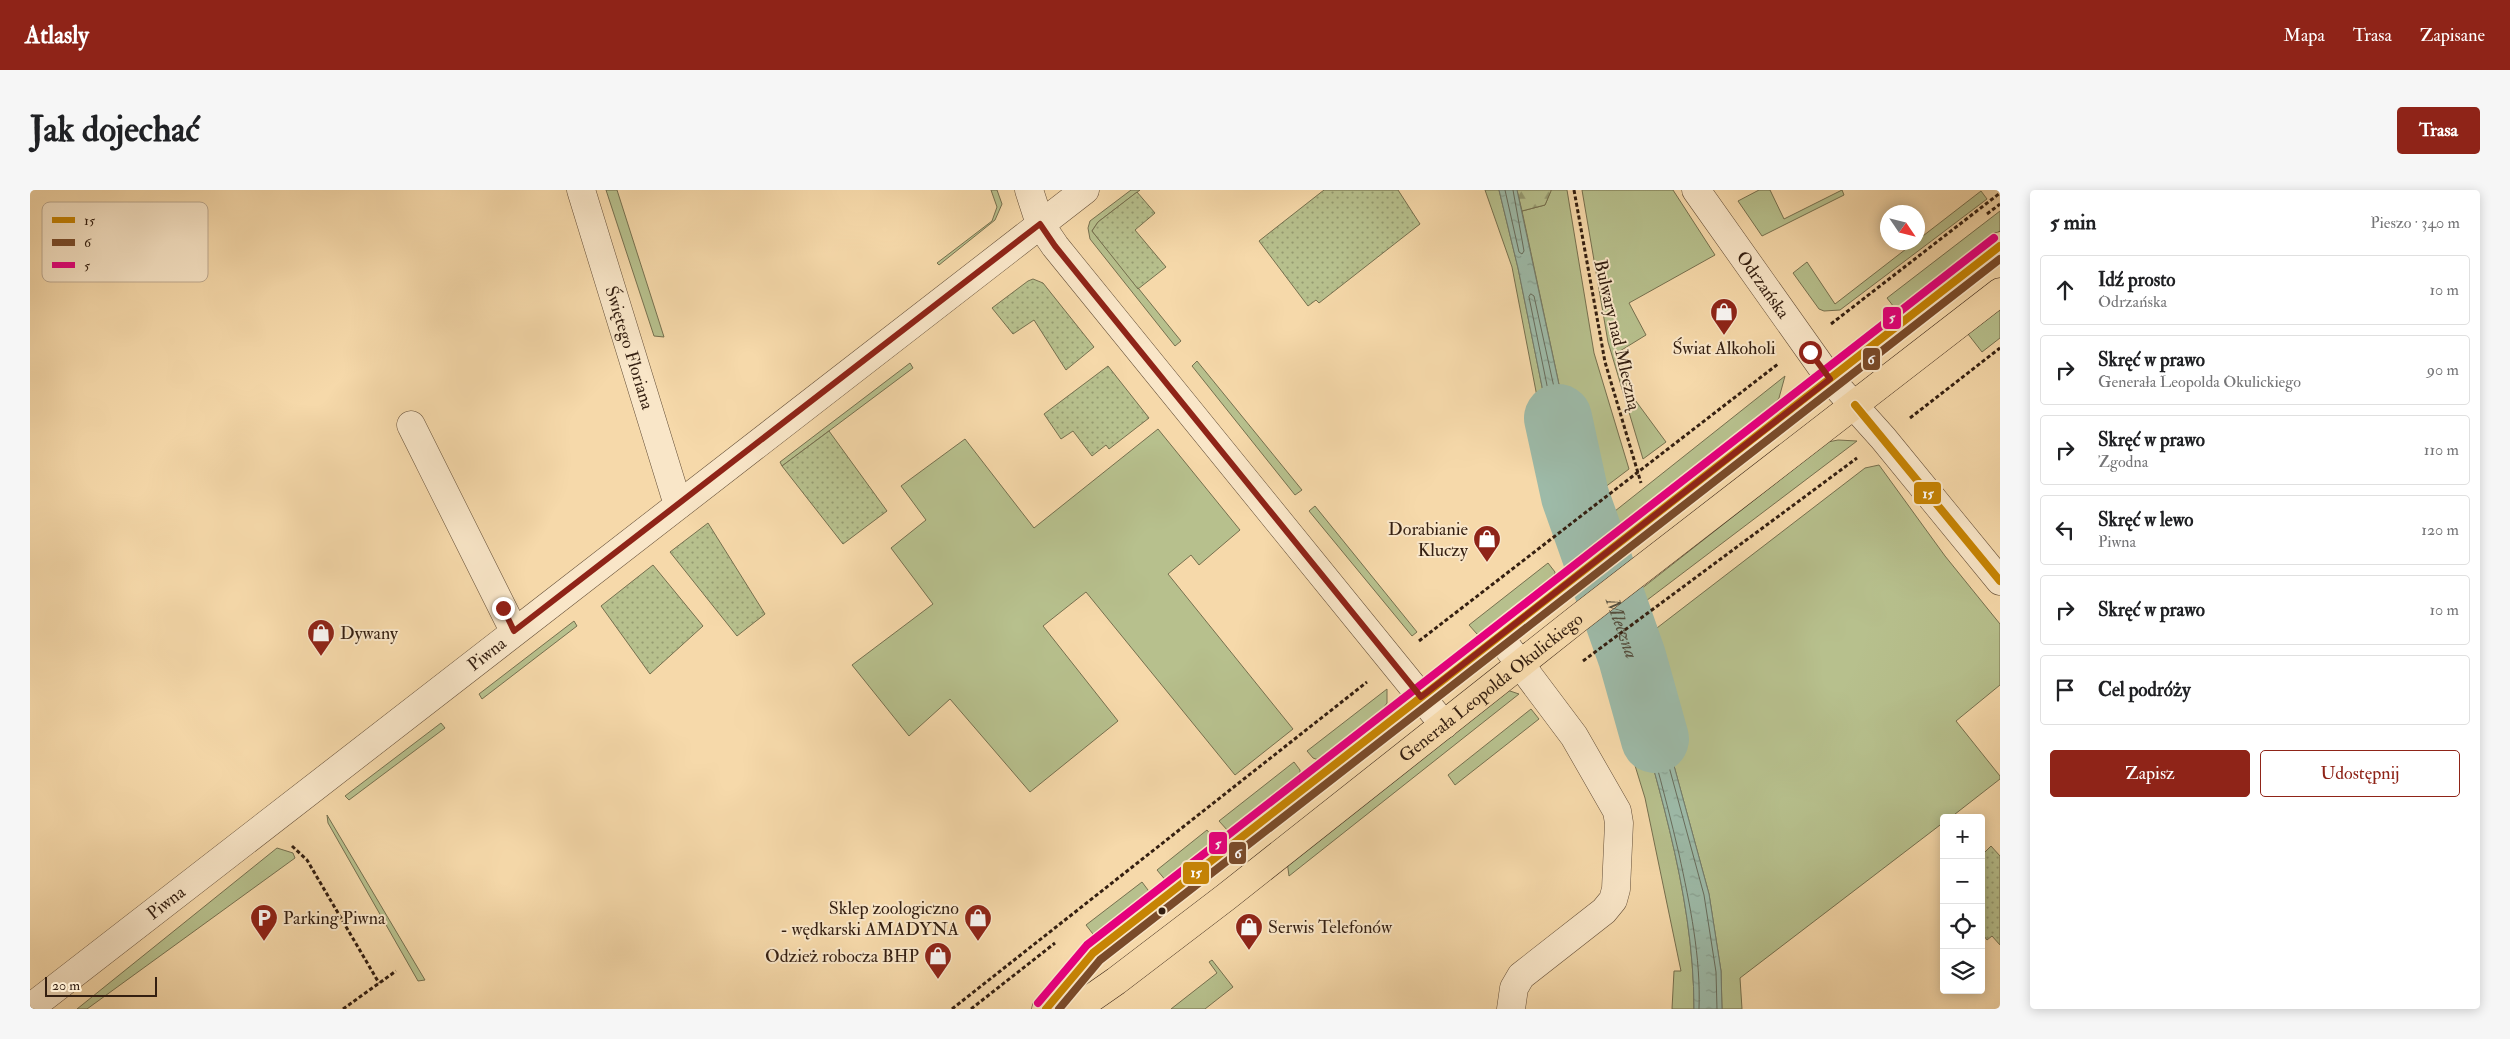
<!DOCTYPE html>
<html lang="pl">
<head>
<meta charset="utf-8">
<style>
	:root { --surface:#fff; --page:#f6f6f6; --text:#202124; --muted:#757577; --line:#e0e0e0; --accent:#8f2418 }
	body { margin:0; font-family:"IM FELL Double Pica",serif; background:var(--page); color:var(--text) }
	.controls { position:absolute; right:15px; bottom:15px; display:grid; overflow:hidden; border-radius:5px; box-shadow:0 2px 12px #0003 }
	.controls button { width:45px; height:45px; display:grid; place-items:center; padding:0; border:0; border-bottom:1px solid var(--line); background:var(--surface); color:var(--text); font:25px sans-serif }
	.compass { position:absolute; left:1850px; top:15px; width:45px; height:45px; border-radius:50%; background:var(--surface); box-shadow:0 2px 12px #0003; rotate:125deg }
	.scale { position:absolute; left:15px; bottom:12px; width:112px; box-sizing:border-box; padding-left:5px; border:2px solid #341f11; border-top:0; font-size:14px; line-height:18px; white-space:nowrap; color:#341f11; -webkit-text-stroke:4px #f9e6c8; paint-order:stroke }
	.stop { position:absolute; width:15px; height:15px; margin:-11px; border:4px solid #8f2418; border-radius:50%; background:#fff }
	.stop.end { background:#8f2418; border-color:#fff; box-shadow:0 1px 5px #0008 }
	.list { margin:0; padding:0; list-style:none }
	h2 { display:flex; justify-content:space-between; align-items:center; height:65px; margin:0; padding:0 20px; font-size:21px }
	h2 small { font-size:16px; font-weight:400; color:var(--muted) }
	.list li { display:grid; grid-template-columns:32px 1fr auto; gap:15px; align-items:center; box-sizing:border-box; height:70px; margin:0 10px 10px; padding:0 10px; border:1px solid var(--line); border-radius:5px }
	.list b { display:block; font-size:19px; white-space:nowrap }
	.list p { margin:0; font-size:16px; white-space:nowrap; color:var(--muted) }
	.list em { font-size:16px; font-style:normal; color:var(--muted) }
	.actions { display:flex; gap:10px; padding:15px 20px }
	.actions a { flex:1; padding:11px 0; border:1px solid var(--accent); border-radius:5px; text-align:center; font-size:18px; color:var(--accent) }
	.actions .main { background:var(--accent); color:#fff }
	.icon { flex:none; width:28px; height:28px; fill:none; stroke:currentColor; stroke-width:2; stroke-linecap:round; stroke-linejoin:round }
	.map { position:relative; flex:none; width:1970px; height:819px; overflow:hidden; border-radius:5px }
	header { display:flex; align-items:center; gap:30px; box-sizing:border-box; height:70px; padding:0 25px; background:var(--accent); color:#fff }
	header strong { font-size:24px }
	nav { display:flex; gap:28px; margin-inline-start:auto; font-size:18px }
	.intro { display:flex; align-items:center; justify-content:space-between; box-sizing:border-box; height:120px; padding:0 30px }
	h1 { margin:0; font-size:35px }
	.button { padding:12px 22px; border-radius:5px; background:var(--accent); color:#fff; font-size:18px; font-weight:700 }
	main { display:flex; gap:30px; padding:0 30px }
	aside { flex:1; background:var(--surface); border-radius:5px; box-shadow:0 2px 12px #0003 }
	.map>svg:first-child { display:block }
</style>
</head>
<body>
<header>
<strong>Atlasly</strong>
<nav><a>Mapa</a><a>Trasa</a><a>Zapisane</a></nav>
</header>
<div class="intro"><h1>Jak dojechać</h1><a class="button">Trasa</a></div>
<main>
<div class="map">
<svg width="1970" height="819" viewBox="0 0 1970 819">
	<defs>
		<pattern id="forest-firs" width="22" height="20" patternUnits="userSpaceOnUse" patternTransform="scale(1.25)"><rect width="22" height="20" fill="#b7c08d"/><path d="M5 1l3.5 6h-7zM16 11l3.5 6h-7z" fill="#969b72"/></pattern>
		<pattern id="garden-dots" width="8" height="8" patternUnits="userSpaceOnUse" patternTransform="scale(1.25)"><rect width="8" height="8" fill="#b7c08d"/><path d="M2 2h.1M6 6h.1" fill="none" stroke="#969b72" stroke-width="1.8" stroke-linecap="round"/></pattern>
		<pattern id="water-ripples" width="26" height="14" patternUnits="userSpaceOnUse" patternTransform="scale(1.25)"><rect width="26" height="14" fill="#9dbaa8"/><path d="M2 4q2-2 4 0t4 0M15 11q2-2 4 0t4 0" fill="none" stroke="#889f90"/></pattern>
	</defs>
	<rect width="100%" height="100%" fill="#f6d9aa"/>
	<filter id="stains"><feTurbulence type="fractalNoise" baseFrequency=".004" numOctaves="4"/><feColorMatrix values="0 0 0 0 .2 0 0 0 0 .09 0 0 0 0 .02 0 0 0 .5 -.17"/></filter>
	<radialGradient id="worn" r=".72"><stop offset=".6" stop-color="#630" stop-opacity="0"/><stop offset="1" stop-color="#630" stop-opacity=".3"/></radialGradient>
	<g fill="#b7c08d" stroke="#76704f">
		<path d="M 576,0 L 587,0 L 634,147 L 624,146 Z"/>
		<path d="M 961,0 L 967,0 L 972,14 L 965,30 L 909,75 L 907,73 L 962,31 L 967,17 Z"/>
		<path d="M 1101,0 L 1110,0 L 1068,32 L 1062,41 L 1151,151 L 1145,156 L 1060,49 L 1058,38 L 1060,31 Z"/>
		<path d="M 1455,0 L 1469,0 L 1488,78 L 1538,325 L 1531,331 L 1482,77 Z"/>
		<path d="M 1521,0 L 1537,0 L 1564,163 L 1599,279 L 1562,307 L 1548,283 L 1492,21 L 1515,15 Z"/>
		<path d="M 1552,0 L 1643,0 L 1685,65 L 1599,113 L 1616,145 L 1590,161 L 1597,199 L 1636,252 L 1613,269 L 1578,152 Z"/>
		<path d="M 1729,0 L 1740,0 L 1754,29 L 1812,0 L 1814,5 L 1732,46 L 1708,11 Z"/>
		<path d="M 1951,1 L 1957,9 L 1810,120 L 1794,121 L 1789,119 L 1763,83 L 1777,72 L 1805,114 Z"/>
		<path d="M 1970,21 L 1970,41 L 1867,121 L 1857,108 Z"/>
		<path d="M 1970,119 L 1970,148 L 1952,162 L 1938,144 Z"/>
		<path d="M 1167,171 L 1272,300 L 1265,305 L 1162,176 Z"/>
		<path d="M 880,173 L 883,178 L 752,276 L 750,272 Z"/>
		<path d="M 1755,186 L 1749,208 L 1743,216 L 1581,344 L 1580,325 Z"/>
		<path d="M 1128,239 L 1210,340 L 1169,375 L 1161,365 L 1138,384 L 1263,539 L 1205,585 L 1056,402 L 1013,436 L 1088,531 L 1000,602 L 920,509 L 879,546 L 822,475 L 903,414 L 861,358 L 896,330 L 871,296 L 935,249 L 1004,338 Z"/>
		<path d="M 1808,250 L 1827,251 L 1608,417 L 1606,403 L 1798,252 Z"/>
		<path d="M 1849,275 L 1915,366 L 1970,434 L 1970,495 L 1926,531 L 1970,586 L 1970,589 L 1920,628 L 1914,628 L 1914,632 L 1710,788 L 1712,819 L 1692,819 L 1691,781 L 1679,704 L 1610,451 L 1835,278 Z"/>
		<path d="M 1285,316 L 1387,442 L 1382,446 L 1279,321 Z"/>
		<path d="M 1518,373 L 1525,382 L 1524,390 L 1453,445 L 1447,444 L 1439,435 Z"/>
		<path d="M 544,431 L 547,436 L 452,509 L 449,504 Z"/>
		<path d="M 1592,465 C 1623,581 1664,699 1664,819 L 1642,819 L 1644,781 L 1651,781 L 1615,608 L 1575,478 Z"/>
		<path d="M 1357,499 L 1357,513 L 1348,526 L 1291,571 L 1283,568 L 1277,561 Z"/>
		<path d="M 1477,500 L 1489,504 L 1259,686 L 1257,671 Z"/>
		<path d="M 1501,519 L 1509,529 L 1425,595 L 1418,585 Z"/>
		<path d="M 411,533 L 415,538 L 319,610 L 315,606 Z"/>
		<path d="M 1264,572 L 1270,580 L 1270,587 L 1198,641 L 1189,631 Z"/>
		<path d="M 297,625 L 395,790 L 388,791 L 298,633 Z"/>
		<path d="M 1177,640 L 1185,650 L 1184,655 L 1137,692 L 1127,680 Z"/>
		<path d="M 247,658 L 263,663 L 265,668 L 57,819 L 47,819 Z"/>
		<path d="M 1112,692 L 1121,704 L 1066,748 L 1056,735 Z"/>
		<path d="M 1182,770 L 1203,797 L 1175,819 L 1141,819 L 1187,783 L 1179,772 Z"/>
	</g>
	<path fill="url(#forest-firs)" stroke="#76704f" d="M 1487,0 L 1521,0 L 1521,1 L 1515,15 L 1492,21 Z"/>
	<g fill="url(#garden-dots)" stroke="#76704f">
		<path d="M 1294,0 L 1368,0 L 1390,34 L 1289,113 L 1286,110 L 1278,116 L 1229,51 Z"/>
		<path d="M 1107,2 L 1125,23 L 1105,40 L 1136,77 L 1108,99 L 1062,41 L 1068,32 Z"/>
		<path d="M 1003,89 L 1013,93 L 1064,157 L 1036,180 L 1004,130 L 983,144 L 962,118 L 998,91 Z"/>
		<path d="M 1078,176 L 1119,228 L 1079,259 L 1076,255 L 1062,266 L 1043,241 L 1031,249 L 1014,224 Z"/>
		<path d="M 799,241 L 857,321 L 813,354 L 752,276 Z"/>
		<path d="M 678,333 L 735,424 L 707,446 L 640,362 Z"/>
		<path d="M 623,375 L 673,436 L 620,484 L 571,416 Z"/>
		<path d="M 1961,656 L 1970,666 L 1970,755 L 1962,746 L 1957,750 L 1951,742 L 1951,666 Z"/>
	</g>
	<g fill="url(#water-ripples)" stroke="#737c6c">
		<path d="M 1469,0 L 1487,0 L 1548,283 L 1562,307 L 1538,325 L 1488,78 Z"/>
		<path d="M 1610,451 L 1679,704 L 1691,781 L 1692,819 L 1664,819 C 1664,699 1623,581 1592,465 Z"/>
	</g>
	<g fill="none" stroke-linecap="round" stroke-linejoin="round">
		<g stroke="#686c5c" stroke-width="1">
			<path d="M 1475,0 L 1489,62 L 1492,64 L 1494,61 L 1483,0"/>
			<path d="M 1501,104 L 1504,106 L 1543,284 L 1554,306 L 1544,315 L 1541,313 L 1499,107 Z"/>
			<path d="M 1669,819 C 1671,767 1660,715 1649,664 C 1634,599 1615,534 1598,469 L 1605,461 L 1608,463 L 1674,705 L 1686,782 L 1687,819"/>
		</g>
		<path stroke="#9dbaa8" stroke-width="68" id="s1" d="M 1528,228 L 1545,306 L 1602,467 L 1625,549"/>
		<defs>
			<g id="minor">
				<path id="s2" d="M 551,0 L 648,315"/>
				<path d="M 999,0 L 1010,34 L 1025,56 L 1414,535"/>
				<path id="s3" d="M 1666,0 L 1800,189 L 1853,248 L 1970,391"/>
				<path d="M 381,235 L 484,441"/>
				<path d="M 1469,446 L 1544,546 L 1587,621 L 1589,633 L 1586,699 L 1583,710 L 1574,721 L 1491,786 L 1484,798 L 1481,819"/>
				<path id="s4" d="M 0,818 L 1055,0"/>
			</g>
			<g id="major">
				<path d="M 1016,819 L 1063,763 L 1970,56"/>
				<path id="s5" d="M 1046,819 L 1086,791 L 1196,707 L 1546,430 L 1970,102"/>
			</g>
		</defs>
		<use href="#minor" stroke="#644e37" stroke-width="29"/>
		<use href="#major" stroke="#341f11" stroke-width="29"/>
		<g stroke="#341f11" stroke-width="3" stroke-dasharray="4 2.5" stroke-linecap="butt">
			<path d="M 1544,0 L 1575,172 L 1611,293"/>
			<path d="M 1957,24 L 1970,14"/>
			<path d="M 1801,134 L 1970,3"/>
			<path d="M 1880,228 L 1970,158"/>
			<path d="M 1389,451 L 1748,174"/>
			<path d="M 1553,471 L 1827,268"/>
			<path d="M 262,656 L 277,670 L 349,793"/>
			<path d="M 313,819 L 366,781"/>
			<path d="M 922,819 L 1337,492"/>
			<path d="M 941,819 L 1025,753"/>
		</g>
		<use href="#minor" stroke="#f9e6c8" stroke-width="28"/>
		<use href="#major" stroke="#f6d9aa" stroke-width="28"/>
		<defs>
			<g id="bus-1">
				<path d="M 1825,215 L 1970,391"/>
				<path d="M 1016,819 L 1063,763 L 1970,56"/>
			</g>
			<path id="bus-2" d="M 1029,819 L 1070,770 L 1970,69"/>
			<path id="bus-3" d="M 1008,813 L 1057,755 L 1964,48"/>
		</defs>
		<use href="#bus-1" stroke="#f9e6c8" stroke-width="11"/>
		<use href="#bus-2" stroke="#f9e6c8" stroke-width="11"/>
		<use href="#bus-3" stroke="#f9e6c8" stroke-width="11"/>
		<use href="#bus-1" stroke="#c68404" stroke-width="8"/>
		<use href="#bus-2" stroke="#7a4b2a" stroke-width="8"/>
		<use href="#bus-3" stroke="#e5007d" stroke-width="8"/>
	</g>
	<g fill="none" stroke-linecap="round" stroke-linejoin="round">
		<path stroke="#8f2418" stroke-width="6" d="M 473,418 L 484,441 L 1010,34 L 1025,56 L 1391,507 L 1800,189 L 1780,162"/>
	</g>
	<defs>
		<symbol id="shop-pin" viewBox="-11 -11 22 30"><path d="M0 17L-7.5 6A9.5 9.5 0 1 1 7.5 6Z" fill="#8f2418" stroke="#f9e6c8"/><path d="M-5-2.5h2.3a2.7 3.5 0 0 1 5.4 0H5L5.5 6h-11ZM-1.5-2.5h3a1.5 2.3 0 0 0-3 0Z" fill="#fff"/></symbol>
		<symbol id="parking-pin" viewBox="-11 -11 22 30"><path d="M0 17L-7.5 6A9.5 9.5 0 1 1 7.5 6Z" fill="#8f2418" stroke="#f9e6c8"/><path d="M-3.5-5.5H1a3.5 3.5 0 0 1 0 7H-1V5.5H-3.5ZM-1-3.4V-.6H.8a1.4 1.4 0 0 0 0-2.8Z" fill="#fff"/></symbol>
	</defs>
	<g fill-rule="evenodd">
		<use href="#shop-pin" x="1678" y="106" width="32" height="43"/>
		<use href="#shop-pin" x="1441" y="333" width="32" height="43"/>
		<use href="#shop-pin" x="275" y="427" width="32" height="43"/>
		<use href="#parking-pin" x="218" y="712" width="32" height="43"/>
		<use href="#shop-pin" x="932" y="712" width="32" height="43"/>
		<use href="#shop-pin" x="1203" y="721" width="32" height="43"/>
		<use href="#shop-pin" x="892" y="750" width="32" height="43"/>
	</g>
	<circle fill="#341f11" stroke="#f9e6c8" stroke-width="2" cx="1132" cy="721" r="4.5"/>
	<g text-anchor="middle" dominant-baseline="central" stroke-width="4" stroke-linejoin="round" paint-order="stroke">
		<g font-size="18" fill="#341f11" stroke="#f9e6c8">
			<text stroke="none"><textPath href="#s3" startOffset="116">Odrzańska</textPath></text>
			<text transform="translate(1587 145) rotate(77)">Bulwary nad Mleczną</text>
			<text stroke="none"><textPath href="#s2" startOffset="165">Świętego Floriana</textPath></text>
			<text stroke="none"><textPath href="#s4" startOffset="578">Piwna</textPath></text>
			<text stroke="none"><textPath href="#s5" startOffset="525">Generała Leopolda Okulickiego</textPath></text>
			<text stroke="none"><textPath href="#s4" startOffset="172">Piwna</textPath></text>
		</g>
		<g font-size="18" fill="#341f11" stroke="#f9e6c8" text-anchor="end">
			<text x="1694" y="158" text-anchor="middle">Świat Alkoholi</text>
			<text x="1438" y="339">Dorabianie<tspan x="1438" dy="21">Kluczy</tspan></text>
			<text x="310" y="443" text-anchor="start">Dywany</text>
			<text x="929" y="718">Sklep zoologiczno<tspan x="929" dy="21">- wędkarski AMADYNA</tspan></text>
			<text x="253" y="728" text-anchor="start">Parking Piwna</text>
			<text x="1238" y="737" text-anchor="start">Serwis Telefonów</text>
			<text x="889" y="766">Odzież robocza BHP</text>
		</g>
		<g font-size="19" font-style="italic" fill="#544e3e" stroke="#f9e6c8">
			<text stroke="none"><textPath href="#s1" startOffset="220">Mleczna</textPath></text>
		</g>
	</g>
	<rect x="12" y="12" width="166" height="80" rx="8" fill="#f9e6c8" stroke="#beaa91" stroke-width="1"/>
	<rect x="22" y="27" width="23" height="6" fill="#c68404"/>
	<rect x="22" y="49" width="23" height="7" fill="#7a4b2a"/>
	<rect x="22" y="72" width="23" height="6" fill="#e5007d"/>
	<g font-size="14" fill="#341f11">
		<text x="54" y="35">15</text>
		<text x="54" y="57">6</text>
		<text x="54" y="80">5</text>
	</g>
	<g stroke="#f9e6c8" stroke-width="2">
		<rect x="1852" y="116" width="20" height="24" rx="5" fill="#e5007d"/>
		<rect x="1832" y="157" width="19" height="24" rx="5" fill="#7a4b2a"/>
		<rect x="1883" y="291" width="29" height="24" rx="5" fill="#c68404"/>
		<rect x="1178" y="641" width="20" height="24" rx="5" fill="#e5007d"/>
		<rect x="1198" y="651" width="19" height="24" rx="5" fill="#7a4b2a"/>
		<rect x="1152" y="671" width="28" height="24" rx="5" fill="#c68404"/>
	</g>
	<g font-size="14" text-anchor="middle" font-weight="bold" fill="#fff">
		<text x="1862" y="132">5</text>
		<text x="1841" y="174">6</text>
		<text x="1898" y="308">15</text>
		<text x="1188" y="658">5</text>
		<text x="1208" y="668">6</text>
		<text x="1166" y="687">15</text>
	</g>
	<rect width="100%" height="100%" filter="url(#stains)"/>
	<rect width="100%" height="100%" fill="url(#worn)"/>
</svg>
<div class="controls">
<button>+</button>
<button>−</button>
<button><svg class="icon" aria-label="locate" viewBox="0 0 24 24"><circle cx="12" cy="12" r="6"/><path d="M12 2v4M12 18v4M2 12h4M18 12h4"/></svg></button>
<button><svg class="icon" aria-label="layers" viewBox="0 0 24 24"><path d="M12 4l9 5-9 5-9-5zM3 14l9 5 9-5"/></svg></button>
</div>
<svg class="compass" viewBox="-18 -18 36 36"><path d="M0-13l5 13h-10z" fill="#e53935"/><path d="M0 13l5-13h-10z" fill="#757577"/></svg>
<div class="scale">20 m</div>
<div class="stop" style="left:1780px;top:162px"></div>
<div class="stop end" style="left:473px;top:418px"></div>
</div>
<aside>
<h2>5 min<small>Pieszo · 340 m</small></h2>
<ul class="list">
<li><svg class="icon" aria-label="ahead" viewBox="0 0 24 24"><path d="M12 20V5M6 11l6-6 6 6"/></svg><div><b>Idź prosto</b><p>Odrzańska</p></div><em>10 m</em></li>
<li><svg class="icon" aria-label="right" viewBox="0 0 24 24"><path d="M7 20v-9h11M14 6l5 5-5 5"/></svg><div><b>Skręć w prawo</b><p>Generała Leopolda Okulickiego</p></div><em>90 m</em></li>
<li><svg class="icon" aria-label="right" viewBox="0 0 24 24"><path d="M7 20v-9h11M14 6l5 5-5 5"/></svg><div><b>Skręć w prawo</b><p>Zgodna</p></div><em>110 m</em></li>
<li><svg class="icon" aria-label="left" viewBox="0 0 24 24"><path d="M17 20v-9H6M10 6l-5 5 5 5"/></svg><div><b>Skręć w lewo</b><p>Piwna</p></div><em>120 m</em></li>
<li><svg class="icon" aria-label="right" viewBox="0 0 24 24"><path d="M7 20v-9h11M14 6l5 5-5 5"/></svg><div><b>Skręć w prawo</b></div><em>10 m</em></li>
<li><svg class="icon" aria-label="arrive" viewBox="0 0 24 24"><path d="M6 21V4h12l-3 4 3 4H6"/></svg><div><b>Cel podróży</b></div></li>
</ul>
<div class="actions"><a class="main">Zapisz</a><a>Udostępnij</a></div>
</aside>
</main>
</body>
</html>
